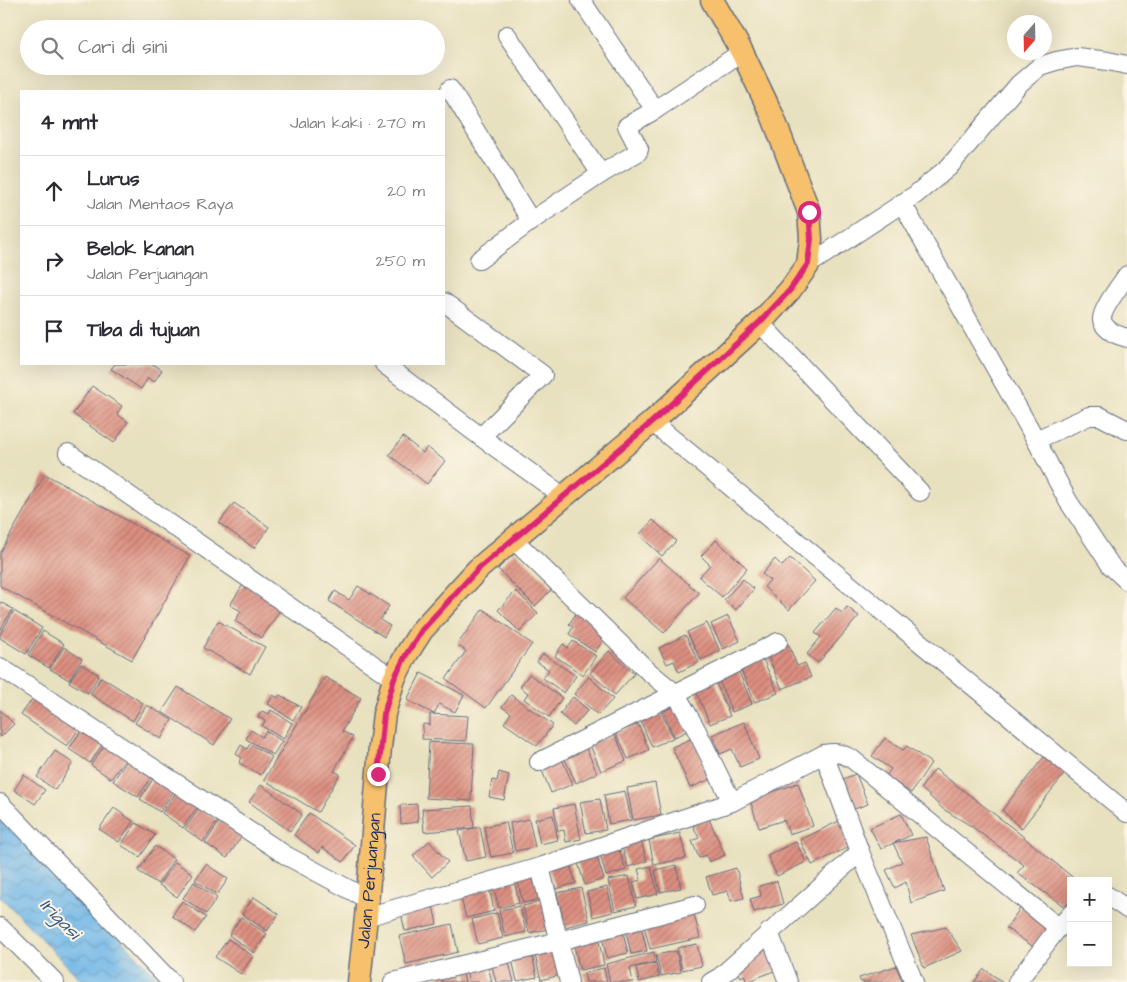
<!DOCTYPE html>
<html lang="id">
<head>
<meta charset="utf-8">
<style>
	:root { --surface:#fff; --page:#f2f2f3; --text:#2b2b33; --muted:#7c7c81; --line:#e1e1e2 }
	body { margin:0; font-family:"Architects Daughter",sans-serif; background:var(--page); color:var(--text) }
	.controls { position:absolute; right:15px; bottom:15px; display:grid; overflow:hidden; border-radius:0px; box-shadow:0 5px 20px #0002 }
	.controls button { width:45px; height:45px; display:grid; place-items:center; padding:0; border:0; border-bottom:1px solid var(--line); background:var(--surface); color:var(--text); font:25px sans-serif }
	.compass { position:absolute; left:1007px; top:15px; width:45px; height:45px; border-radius:50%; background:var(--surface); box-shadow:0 5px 20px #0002; rotate:200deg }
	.stop { position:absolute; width:15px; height:15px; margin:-11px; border:4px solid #db2777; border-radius:50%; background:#fff }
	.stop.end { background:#db2777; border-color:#fff; box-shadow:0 1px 5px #0008 }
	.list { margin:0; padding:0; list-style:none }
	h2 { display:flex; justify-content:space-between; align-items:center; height:65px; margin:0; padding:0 20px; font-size:21px }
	h2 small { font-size:16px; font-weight:400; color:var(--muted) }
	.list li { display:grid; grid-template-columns:32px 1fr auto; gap:15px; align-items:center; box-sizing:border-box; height:70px; padding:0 20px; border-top:1px solid var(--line) }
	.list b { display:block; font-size:19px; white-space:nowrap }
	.list p { margin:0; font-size:16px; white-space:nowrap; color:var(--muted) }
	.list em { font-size:16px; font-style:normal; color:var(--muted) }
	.icon { flex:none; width:28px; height:28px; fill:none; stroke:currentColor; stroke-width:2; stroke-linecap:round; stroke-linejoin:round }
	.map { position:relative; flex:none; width:1127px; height:982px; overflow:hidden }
	.search { position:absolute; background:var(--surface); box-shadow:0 5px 20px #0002; left:20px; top:20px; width:425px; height:55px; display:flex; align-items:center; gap:12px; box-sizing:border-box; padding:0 18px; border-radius:28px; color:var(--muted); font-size:19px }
	.panel { position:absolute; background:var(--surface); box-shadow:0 5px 20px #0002; left:20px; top:90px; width:425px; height:275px; border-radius:0px }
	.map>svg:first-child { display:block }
</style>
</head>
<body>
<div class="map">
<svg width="1127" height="982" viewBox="0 0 1127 982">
	<defs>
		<pattern id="water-waves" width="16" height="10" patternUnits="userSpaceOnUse" patternTransform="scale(1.25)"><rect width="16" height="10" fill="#71b7e8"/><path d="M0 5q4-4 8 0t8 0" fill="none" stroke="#5c95bf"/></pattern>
		<pattern id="building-hatch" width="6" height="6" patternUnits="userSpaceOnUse" patternTransform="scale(1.25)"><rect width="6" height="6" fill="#dc8f80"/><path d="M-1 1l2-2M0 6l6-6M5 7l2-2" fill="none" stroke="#b2756c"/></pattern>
	</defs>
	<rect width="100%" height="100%" fill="#fcf5e5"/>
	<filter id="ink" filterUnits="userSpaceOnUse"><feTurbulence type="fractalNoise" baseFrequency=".02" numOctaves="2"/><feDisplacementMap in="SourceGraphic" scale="10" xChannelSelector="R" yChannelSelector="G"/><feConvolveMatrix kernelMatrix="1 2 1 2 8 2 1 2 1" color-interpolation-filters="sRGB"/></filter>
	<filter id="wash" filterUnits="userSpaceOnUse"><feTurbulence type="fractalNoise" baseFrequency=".0096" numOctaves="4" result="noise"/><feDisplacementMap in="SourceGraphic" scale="20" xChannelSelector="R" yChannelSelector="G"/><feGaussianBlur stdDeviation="1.12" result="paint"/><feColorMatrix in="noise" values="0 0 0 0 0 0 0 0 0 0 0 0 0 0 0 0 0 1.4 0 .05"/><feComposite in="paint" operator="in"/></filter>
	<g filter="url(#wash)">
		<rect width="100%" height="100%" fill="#e8e1bf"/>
		<path fill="url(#water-waves)" stroke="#4673a3" d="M 0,814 L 162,982 L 83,982 L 0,896 Z"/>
		<g id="blocks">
			<g fill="url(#building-hatch)">
				<path d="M 115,364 L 153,364 L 162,370 L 154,382 L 148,378 L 141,389 L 111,369 Z"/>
				<path d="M 92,386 L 122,406 L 117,414 L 128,422 L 114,443 L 73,414 Z"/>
				<path d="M 403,437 L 423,453 L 427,447 L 445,461 L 427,484 L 389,455 Z"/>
				<path d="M 45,474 L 190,556 L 132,660 L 0,586 L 0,553 Z"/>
				<path d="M 234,503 L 269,527 L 254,548 L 219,523 Z"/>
				<path d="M 653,520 L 676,541 L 662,556 L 639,535 Z"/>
				<path d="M 716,540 L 747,568 L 722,597 L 699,577 L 710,565 L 701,556 Z"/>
				<path d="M 515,551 L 553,588 L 535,606 L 498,569 Z"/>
				<path d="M 659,558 L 699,593 L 664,633 L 623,598 Z"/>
				<path d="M 790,558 L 815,581 L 789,610 L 764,587 L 770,580 L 762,574 L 775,559 L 782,566 Z"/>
				<path d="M 743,579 L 754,589 L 736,610 L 724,600 Z"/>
				<path d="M 244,583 L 282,607 L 262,638 L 235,621 L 241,611 L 230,605 Z"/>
				<path d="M 358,586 L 389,606 L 380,620 L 390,626 L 384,637 L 329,601 L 335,591 L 349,600 Z"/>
				<path d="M 516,591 L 538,613 L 520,632 L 498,610 Z"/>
				<path d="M 0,602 L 13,609 L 0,630 Z"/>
				<path d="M 847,607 L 859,616 L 818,663 L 807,654 L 821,637 L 815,633 L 836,608 L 842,613 Z"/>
				<path d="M 483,609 L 532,644 L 486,708 L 446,679 L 466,651 L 457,645 Z"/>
				<path d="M 14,611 L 42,628 L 26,654 L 0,638 L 0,634 Z"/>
				<path d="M 577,612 L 608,633 L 595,652 L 569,634 L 573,627 L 569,624 Z"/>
				<path d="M 728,616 L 740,641 L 723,649 L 711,624 Z"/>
				<path d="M 218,621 L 265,647 L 250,674 L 203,648 Z"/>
				<path d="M 707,623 L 720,651 L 701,660 L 687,632 Z"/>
				<path d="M 43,631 L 64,644 L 49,668 L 28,655 Z"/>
				<path d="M 685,635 L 699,662 L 679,672 L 674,661 L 667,664 L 659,648 Z"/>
				<path d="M 573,641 L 596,656 L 583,675 L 555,656 L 563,644 L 568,648 Z"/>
				<path d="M 789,645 L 797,666 L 805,663 L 811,677 L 782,689 L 767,654 Z"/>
				<path d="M 64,647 L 82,659 L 69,680 L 50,669 Z"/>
				<path d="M 609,651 L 634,674 L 615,695 L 590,673 Z"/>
				<path d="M 543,654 L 576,676 L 564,693 L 543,678 L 549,670 L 537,662 Z"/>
				<path d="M 763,659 L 778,693 L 755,702 L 740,668 Z"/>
				<path d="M 81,664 L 99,675 L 88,693 L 69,682 Z"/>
				<path d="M 737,667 L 752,704 L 732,712 L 717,676 Z"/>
				<path d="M 421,673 L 464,695 L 455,712 L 439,704 L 434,714 L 407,700 Z"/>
				<path d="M 529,674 L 562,698 L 549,717 L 524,699 L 528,693 L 520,687 Z"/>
				<path d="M 101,677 L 143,703 L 133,721 L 90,694 Z"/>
				<path d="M 325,677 L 361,698 L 342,731 L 353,737 L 334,771 L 340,774 L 318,812 L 264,780 Z"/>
				<path d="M 589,677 L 613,699 L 598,715 L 574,694 Z"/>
				<path d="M 715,681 L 730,716 L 710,724 L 695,689 Z"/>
				<path d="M 178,687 L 230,719 L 214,745 L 162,712 Z"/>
				<path d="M 35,695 L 81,726 L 67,746 L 21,715 Z"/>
				<path d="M 273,695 L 278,698 L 280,695 L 301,707 L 293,720 L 268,704 Z"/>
				<path d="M 511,695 L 553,725 L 537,746 L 504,723 L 511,713 L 502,707 Z"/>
				<path d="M 573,697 L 588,710 L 574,726 L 560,714 L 565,708 L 564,707 Z"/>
				<path d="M 681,704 L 692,729 L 674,737 L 663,711 Z"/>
				<path d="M 147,705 L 172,720 L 161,739 L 135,723 Z"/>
				<path d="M 0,710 L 14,724 L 1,737 L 0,736 Z"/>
				<path d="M 271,710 L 292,723 L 283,739 L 262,726 L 265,721 L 258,717 L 262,711 L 269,714 Z"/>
				<path d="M 661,711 L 673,738 L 652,747 L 640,720 Z"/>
				<path d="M 430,714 L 468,716 L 466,741 L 422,739 L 423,724 L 430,725 Z"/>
				<path d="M 744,722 L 759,759 L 740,767 L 732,749 L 720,754 L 712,735 Z"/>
				<path d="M 638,724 L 649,750 L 628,759 L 616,733 Z"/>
				<path d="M 83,728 L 104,742 L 90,763 L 69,749 Z"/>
				<path d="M 251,730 L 262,737 L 266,731 L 282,741 L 273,755 L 246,739 Z"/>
				<path d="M 615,734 L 626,761 L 601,771 L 590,745 Z"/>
				<path d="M 693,738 L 711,779 L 690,788 L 672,747 Z"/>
				<path d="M 885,738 L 903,750 L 907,746 L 931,763 L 911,793 L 886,776 L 891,769 L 872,756 Z"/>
				<path d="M 429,742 L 474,744 L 471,801 L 426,798 Z"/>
				<path d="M 106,743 L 127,757 L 111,779 L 91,765 Z"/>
				<path d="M 250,744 L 272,757 L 261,775 L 239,763 L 242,758 L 236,754 L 241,745 L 247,749 Z"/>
				<path d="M 586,748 L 597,773 L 576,783 L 564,757 Z"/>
				<path d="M 55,751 L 73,763 L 55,790 L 37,777 Z"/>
				<path d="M 1047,753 L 1066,772 L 1021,829 L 1002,810 Z"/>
				<path d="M 128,759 L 152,776 L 138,797 L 113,781 Z"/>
				<path d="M 562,759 L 573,784 L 551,793 L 541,768 Z"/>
				<path d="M 935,769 L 1014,829 L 1077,881 L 1071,881 L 1071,900 L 1065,907 L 1017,873 L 1024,865 L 971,826 L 943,809 L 921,788 Z"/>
				<path d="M 499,772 L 509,775 L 504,800 L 489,797 L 492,780 L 497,781 Z"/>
				<path d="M 856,774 L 868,804 L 849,811 L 837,781 Z"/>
				<path d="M 24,775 L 45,790 L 35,804 L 14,790 Z"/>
				<path d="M 155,776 L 175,789 L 160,812 L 140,799 Z"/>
				<path d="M 655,783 L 661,815 L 633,820 L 627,788 Z"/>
				<path d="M 798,783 L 813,826 L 789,834 L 784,820 L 759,828 L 750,800 Z"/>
				<path d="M 261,785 L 302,814 L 290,831 L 249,802 Z"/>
				<path d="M 625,791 L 631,820 L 609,824 L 604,795 Z"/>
				<path d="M 176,792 L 198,806 L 183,828 L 162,813 Z"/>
				<path d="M 600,799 L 606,830 L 586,833 L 580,802 Z"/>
				<path d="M 417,804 L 418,822 L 401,824 L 400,805 Z"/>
				<path d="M 574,804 L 581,839 L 566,842 L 564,830 L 558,831 L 554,808 Z"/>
				<path d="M 472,806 L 474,828 L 424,832 L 422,809 Z"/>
				<path d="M 114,808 L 133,821 L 119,842 L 99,829 Z"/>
				<path d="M 199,808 L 218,821 L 203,842 L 185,829 Z"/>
				<path d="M 309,813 L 355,845 L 343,862 L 322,847 L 319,853 L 294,835 Z"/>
				<path d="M 901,814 L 911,835 L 881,849 L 870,828 Z"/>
				<path d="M 553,815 L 558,840 L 540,844 L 535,819 Z"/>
				<path d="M 529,819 L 535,847 L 515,851 L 510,823 Z"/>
				<path d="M 709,819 L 725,855 L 709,862 L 706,855 L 699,858 L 692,841 L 699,838 L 693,826 Z"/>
				<path d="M 843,819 L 855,844 L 812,865 L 800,840 Z"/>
				<path d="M 220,821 L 242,836 L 227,858 L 205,843 Z"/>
				<path d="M 506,822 L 513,853 L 491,857 L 484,827 Z"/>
				<path d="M 136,823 L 155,835 L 140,857 L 121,845 Z"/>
				<path d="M 480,827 L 486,857 L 466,861 L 459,831 Z"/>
				<path d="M 680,833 L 686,858 L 654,865 L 649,840 Z"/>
				<path d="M 926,837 L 944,891 L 911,903 L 906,882 L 895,888 L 886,870 L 902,862 L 893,843 Z"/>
				<path d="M 640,838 L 647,861 L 628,867 L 621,844 Z"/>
				<path d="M 429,841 L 448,862 L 432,877 L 413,856 Z"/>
				<path d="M 796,842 L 806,862 L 777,876 L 767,855 Z"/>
				<path d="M 617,844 L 626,870 L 606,876 L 599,850 Z"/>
				<path d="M 155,846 L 174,859 L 158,884 L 138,871 Z"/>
				<path d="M 595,851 L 604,879 L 585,885 L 576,857 Z"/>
				<path d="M 568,860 L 576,883 L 556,889 L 548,866 Z"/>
				<path d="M 175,862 L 193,874 L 177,897 L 159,885 Z"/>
				<path d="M 206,864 L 228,879 L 217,895 L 195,880 Z"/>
				<path d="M 676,865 L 681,888 L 660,892 L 655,870 Z"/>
				<path d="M 651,866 L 658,894 L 637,899 L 633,882 L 641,880 L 638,869 Z"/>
				<path d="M 736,868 L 744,898 L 731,901 L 728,891 L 712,895 L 706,877 Z"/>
				<path d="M 539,870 L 545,898 L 523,903 L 516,875 Z"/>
				<path d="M 513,876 L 519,903 L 499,908 L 492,881 Z"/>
				<path d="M 629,876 L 636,906 L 615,911 L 608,880 Z"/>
				<path d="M 777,881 L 783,904 L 754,912 L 750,899 L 761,896 L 759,886 Z"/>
				<path d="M 194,882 L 217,898 L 206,914 L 183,898 Z"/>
				<path d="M 489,887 L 494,911 L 466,918 L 460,894 Z"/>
				<path d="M 607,887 L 613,912 L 593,917 L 587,892 Z"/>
				<path d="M 581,888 L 589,921 L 565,927 L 557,893 Z"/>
				<path d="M 254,897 L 279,914 L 267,931 L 242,914 Z"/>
				<path d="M 547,900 L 553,928 L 529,933 L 523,906 Z"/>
				<path d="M 182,901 L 206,917 L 195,932 L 172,916 Z"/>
				<path d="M 432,901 L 437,924 L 405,931 L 400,908 Z"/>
				<path d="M 520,906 L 526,932 L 505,937 L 499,910 Z"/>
				<path d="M 1021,907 L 1055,932 L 1038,950 L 1006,928 Z"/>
				<path d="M 693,910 L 700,938 L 650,949 L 643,922 Z"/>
				<path d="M 497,913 L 503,938 L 478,944 L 472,919 Z"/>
				<path d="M 241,917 L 267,934 L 254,953 L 229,935 Z"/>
				<path d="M 640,922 L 647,951 L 631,954 L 625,926 Z"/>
				<path d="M 452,924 L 458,952 L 406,964 L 399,936 Z"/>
				<path d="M 946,927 L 962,951 L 924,968 L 911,935 Z"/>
				<path d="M 622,928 L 628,953 L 607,958 L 601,933 Z"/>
				<path d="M 598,936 L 604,965 L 580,970 L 573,942 Z"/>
				<path d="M 228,939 L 253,956 L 241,974 L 215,957 Z"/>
				<path d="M 697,944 L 702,966 L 682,970 L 677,948 Z"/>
				<path d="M 558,946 L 564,974 L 541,980 L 534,951 Z"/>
				<path d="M 773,947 L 781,968 L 747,982 L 744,975 L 741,977 L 735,965 L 739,961 Z"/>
				<path d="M 676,951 L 681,972 L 661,976 L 656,955 Z"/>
				<path d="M 654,952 L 656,962 L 630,968 L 633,982 L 610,982 L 606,964 Z"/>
				<path d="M 532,955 L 537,977 L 517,981 L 512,959 Z"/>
				<path d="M 508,959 L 514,982 L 496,982 L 491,962 Z"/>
				<path d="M 656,963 L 659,977 L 639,982 L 636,967 Z"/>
				<path d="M 488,966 L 492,982 L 469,982 L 466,970 Z"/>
				<path d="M 896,966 L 903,982 L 861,982 L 859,978 Z"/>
				<path d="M 604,968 L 607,982 L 586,982 L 584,973 Z"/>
				<path d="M 984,969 L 1003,982 L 974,982 Z"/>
				<path d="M 462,970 L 465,982 L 442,982 L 440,974 Z"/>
			</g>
		</g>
	</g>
	<g filter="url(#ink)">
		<use href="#blocks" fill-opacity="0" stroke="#636d80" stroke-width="1"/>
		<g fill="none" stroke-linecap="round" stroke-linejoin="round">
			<defs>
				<g id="minor">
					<path d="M 581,0 L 655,110"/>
					<path d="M 507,35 L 601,174"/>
					<path d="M 450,89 L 531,221"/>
					<path d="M 902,203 L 1036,440 L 1068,501 L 1111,566 L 1127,581"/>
					<path d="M 479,260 L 531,221 L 601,174 L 638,152 L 639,149 L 627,126 L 655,110 L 742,52"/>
					<path d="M 808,265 L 915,195 L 949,167 L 1019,84 L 1040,66 L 1056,61 L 1077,57 L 1108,61 L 1127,65"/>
					<path d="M 1127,275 C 1121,284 1101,310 1102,320 C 1103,325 1108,330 1112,332 C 1116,335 1122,336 1127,338"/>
					<path d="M 444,302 L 543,375 L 481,437"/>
					<path d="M 760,323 L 920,492"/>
					<path d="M 384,364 L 481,437 L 563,496"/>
					<path d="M 652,422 L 1127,813"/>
					<path d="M 1036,440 L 1089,416 L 1100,416 L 1127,430"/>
					<path d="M 68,453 L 394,679"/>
					<path d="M 513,539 L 648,671 L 676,694 L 696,729 L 732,802"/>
					<path d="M 0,667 L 287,856 L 367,899"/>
					<path d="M 824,754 C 837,752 841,753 852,759 L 1059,928"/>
					<path d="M 539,762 L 778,642"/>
					<path d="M 0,803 L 171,982"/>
					<path d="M 540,867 L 569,982"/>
					<path d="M 1108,896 L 1127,909"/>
					<path d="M 366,917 L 540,867 L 732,802 L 824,754 L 860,852"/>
					<path d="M 0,927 L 55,982"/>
					<path d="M 769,932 L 788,982"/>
					<path d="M 393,982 L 559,941 L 695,905"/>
					<path d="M 711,982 L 720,977 L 860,852 L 914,982"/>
					<path d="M 1017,982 L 1055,932 L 1071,914"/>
				</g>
				<g id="major">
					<path id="s1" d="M 359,982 L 366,917 L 380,747 L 384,714 L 394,679 L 406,655 L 422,630 L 478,569 L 652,422 L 760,323 L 790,290 L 808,265 L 811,239 L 809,212 L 773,117 L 742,52 L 712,0"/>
				</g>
			</defs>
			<use href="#minor" stroke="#636d80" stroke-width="20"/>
			<use href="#major" stroke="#636d80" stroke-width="25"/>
			<use href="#minor" stroke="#fff" stroke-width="18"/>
			<use href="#major" stroke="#f7c06c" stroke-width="22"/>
		</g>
	</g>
	<g fill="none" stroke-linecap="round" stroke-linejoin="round" filter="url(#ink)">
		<path stroke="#db2777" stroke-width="6" d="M 378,774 L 384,714 L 394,679 L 406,655 L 422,630 L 478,569 L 652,422 L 760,322 L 790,290 L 808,264 L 811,239 L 809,212"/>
	</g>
	<g text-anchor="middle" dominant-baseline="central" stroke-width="4" stroke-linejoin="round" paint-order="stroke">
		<g font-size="18" fill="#1b2f5e" stroke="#fcf5e5">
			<text stroke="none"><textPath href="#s1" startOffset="102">Jalan Perjuangan</textPath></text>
		</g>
		<g font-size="19" font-style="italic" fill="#355887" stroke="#fcf5e5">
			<text transform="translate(60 919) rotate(46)">Irigasi</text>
		</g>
	</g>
</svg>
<div class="controls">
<button>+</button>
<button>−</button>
</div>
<svg class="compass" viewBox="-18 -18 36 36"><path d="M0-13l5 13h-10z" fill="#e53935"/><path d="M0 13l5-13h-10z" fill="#7c7c81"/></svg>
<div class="stop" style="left:809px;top:212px"></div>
<div class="stop end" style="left:378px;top:774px"></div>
<div class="search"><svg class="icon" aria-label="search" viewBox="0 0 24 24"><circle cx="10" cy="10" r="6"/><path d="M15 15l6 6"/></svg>Cari di sini</div>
<section class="panel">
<h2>4 mnt<small>Jalan kaki · 270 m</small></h2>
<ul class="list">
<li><svg class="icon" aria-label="ahead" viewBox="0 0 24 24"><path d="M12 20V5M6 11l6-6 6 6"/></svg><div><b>Lurus</b><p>Jalan Mentaos Raya</p></div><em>20 m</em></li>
<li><svg class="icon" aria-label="right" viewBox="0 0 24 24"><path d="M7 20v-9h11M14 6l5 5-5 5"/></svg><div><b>Belok kanan</b><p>Jalan Perjuangan</p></div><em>250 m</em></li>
<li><svg class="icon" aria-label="arrive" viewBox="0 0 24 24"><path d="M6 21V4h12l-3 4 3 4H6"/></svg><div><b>Tiba di tujuan</b></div></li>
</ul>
</section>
</div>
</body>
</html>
